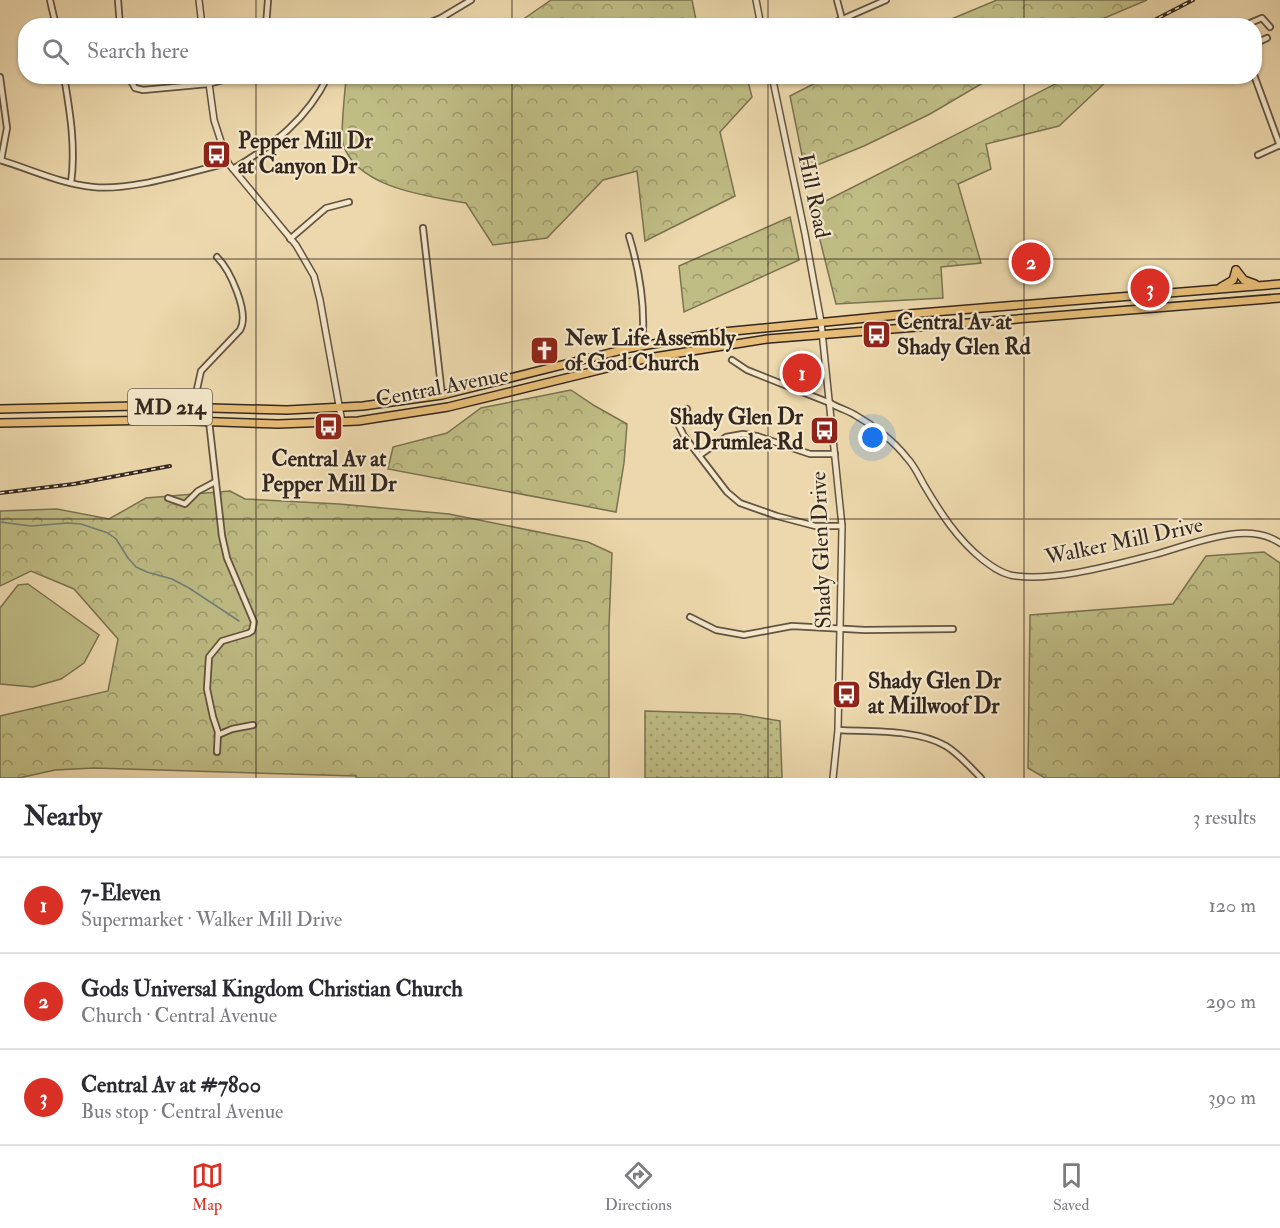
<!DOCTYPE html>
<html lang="en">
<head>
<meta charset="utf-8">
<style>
	:root { --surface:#fff; --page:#f2f2f3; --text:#2b2b33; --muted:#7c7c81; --line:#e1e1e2; --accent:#d93025 }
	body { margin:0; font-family:"IM FELL Double Pica",serif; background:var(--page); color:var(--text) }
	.you { position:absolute; left:873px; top:438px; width:21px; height:21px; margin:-15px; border:4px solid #fff; border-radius:50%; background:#1a73e8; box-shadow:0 0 0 9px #1a73e833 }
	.badge { display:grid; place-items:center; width:39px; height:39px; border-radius:50%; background:var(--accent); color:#fff; font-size:20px; font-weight:700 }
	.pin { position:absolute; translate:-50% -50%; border:3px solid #fff; box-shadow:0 2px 6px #0006 }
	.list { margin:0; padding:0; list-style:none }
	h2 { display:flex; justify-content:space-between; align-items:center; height:78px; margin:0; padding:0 24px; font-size:26px }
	h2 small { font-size:20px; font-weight:400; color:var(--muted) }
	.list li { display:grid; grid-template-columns:39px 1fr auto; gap:18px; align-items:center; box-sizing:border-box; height:96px; padding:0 24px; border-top:2px solid var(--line) }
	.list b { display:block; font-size:22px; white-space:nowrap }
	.list p { margin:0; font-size:20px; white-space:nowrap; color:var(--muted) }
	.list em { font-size:20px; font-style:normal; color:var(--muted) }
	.icon { flex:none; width:33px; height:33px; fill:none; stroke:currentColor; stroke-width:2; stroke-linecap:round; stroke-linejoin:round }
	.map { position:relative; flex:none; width:1280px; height:778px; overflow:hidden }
	.search { position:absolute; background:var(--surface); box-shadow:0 2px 4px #0004; left:18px; right:18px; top:18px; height:66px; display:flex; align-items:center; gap:15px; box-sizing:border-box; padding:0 21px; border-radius:24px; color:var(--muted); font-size:22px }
	.sheet { height:366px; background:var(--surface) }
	nav { display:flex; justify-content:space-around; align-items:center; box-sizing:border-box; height:84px; border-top:2px solid var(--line); background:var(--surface); font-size:16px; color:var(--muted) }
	nav a { display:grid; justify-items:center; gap:3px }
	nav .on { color:var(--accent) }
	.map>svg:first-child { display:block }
</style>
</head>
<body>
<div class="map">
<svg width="1280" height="778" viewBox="0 0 1280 778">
	<defs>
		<pattern id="forest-crowns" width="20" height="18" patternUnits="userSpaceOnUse" patternTransform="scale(1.5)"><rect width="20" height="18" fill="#bfbc84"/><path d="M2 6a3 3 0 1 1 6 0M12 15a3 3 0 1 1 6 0" fill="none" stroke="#9c996c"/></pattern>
		<pattern id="park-dots" width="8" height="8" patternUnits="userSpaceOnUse" patternTransform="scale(1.5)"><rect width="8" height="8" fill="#bfbc84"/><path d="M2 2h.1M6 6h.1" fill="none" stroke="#9c996c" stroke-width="1.8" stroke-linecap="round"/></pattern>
	</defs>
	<rect width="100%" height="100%" fill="#ecd8ac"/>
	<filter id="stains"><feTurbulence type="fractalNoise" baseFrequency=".00333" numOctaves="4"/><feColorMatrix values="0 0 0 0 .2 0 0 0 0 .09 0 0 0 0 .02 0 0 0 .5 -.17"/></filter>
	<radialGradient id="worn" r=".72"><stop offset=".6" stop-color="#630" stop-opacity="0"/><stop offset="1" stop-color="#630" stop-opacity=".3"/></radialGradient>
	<g fill="url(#forest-crowns)" stroke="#7a7252" stroke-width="1.5">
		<path d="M 551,0 L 692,0 L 697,25 L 515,25 Z"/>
		<path d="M 997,0 L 1147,0 L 1088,25 L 937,25 Z"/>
		<path d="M 829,76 L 993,76 L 993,77 L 930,114 L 864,146 L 805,170 L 790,96 Z"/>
		<path d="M 359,77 L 747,77 L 752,97 L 720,132 L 735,196 L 645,241 L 637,171 L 603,180 L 547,238 L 493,245 L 466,203 C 427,196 357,188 343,144 C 340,135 345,91 346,79 Z"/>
		<path d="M 1069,77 L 1105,77 L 1109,79 L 1059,126 L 986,144 L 991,169 L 958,184 L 981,263 L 941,267 L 943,298 L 836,304 L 812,208 Z"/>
		<path d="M 790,217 L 799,260 L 684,312 L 679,266 Z"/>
		<path d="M 571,390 L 595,406 L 627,424 L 624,463 L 616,512 L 388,469 L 393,447 L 447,433 L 481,408 Z"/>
		<path d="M 230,491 L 245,499 L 339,504 L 449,514 L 588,542 L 612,553 L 609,625 L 609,778 L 356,778 L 356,776 L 94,768 L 55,770 L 19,778 L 0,778 L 0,716 L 108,691 L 118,639 L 74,589 L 31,571 L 0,586 L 0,511 L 57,509 L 109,519 L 146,498 Z"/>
		<path d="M 1264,552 L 1280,563 L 1280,778 L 1045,778 L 1028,768 L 1030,615 L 1173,604 L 1206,556 Z"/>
	</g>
	<path fill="url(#park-dots)" stroke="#7a7252" stroke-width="1.5" d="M 645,711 L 739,714 L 780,721 L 782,778 L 645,778 Z"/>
	<path fill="#bfbc84" stroke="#7a7252" stroke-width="1.5" d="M 28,584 L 99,635 L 84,663 L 61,679 L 33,687 L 0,684 L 0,608 L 18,585 Z"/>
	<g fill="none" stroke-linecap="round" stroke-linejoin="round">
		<path stroke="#717e77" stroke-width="1.5" d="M 0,522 L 31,526 L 68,523 L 81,524 L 108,533 L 116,539 L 128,558 L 136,567 L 147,572 L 172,579 L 189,588 L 239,621"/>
		<defs>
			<g id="minor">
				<path d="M 50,0 L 56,26"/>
				<path d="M 118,0 L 120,26"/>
				<path d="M 837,0 L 842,19"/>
				<path d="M 266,26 L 268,0"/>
				<path d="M 421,26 L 441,18 L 471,0"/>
				<path d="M 827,26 L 886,0"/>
				<path d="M 1243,26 L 1262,18 L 1270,27"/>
				<path d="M 1254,44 L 1267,38"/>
				<path d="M 1254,75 L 1280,146"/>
				<path d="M 64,76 C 70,112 76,147 71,183"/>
				<path d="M 128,76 L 135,88 L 143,90 L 208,84 L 239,76"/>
				<path d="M 0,77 L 7,128 L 1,160"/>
				<path d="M 1258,155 L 1280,145"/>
				<path d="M 0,160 C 30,169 61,184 93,187 C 133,191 188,172 228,163"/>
				<path d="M 233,169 C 273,145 307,120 328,76"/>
				<path d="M 423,228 L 442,395"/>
				<path d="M 629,236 C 640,272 646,308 642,346"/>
				<path d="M 290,239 L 326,208 L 349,202"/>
				<path d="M 732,360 L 747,370 L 830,403"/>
				<path d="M 193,407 L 201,371 L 240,330 C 250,313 230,270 217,257"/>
				<path d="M 687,409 L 678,415 L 679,426 L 684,436 L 727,492 L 740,503 L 777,516 L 815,526 L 842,526"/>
				<path d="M 209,421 L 222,536 L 227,558 L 254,622 L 252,631 L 249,633 L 222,641 L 209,657 L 207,689 L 213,717 L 218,732 L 217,752"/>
				<path d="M 700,455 L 726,437 L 743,434 L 757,436 L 810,454 L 835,454"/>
				<path d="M 168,498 L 185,504 L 198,491 L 215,482"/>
				<path d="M 690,617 L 716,630 L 744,635 L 792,626 L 865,630 L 953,629"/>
				<path d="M 838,730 C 871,732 917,729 946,746 C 959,754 970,767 981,778"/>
				<path d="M 218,735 L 232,729 L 253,725"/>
			</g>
			<g id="tertiary">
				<path d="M 199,0 L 202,26"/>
				<path d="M 756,0 L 761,26"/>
				<path d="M 208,76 L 214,120 L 228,163 L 296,245 L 314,276 L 320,300 L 342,422"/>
				<path d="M 772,76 L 805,234 L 821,322 L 842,526 L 838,730 L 833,778"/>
				<path d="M 830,403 C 838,408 847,410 855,415 C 873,425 894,441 907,458 C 914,465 919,476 924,485 C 940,512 957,539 982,559 C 991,566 999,572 1010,575 C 1049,583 1114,565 1153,555 C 1189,546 1245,519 1280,543"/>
			</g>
			<g id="primary">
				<path d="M 1236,270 L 1244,280 L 1255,284"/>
				<path d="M 1221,287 L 1233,280 L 1236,270"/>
				<path d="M 0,409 L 136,406 L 287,410 L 363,406 L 442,395 L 630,348 L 723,332 L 908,314 L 1280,284"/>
				<path d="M 0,423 L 162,420 L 278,424 L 358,421 L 448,407 L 648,358 L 767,339 L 1280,298"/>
			</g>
		</defs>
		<use href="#minor" stroke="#625343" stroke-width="8"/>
		<use href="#tertiary" stroke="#625343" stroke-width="8"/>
		<use href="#primary" stroke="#342720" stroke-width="10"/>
		<use href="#minor" stroke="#f3e6c9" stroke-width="4.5"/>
		<use href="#tertiary" stroke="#f3e6c9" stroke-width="5"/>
		<use href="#primary" stroke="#e6bc76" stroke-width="7"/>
		<defs>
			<g id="rail">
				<path d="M 1143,26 L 1193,0"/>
				<path d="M 0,493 L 74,484 L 170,466"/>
			</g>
		</defs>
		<use href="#rail" stroke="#342720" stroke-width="4"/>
		<use href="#rail" stroke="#f3e6c9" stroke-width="1.5" stroke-dasharray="4.5" stroke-linecap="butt"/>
	</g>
	<path fill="none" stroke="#342720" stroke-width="1.5" stroke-opacity="0.55" d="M 256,0 L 256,26M 512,0 L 512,26M 768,0 L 768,26M 1024,0 L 1024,26M 256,76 L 256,778M 512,76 L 512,778M 768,76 L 768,778M 1024,76 L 1024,778M 0,259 L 1280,259M 0,519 L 1280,519"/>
	<defs>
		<symbol id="bus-square" viewBox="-11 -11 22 22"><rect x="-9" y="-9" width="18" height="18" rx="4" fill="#8f2418" stroke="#f3e6c9"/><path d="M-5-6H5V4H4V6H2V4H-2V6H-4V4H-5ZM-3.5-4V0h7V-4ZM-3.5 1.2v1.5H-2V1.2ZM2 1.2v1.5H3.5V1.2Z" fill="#fff"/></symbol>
		<symbol id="church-square" viewBox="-11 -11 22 22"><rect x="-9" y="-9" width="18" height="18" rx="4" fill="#8f2418" stroke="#f3e6c9"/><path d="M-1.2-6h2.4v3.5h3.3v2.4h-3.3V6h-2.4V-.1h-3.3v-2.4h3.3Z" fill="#fff"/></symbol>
	</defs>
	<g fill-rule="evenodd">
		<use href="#bus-square" x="200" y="138" width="33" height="33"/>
		<use href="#bus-square" x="860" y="318" width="33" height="33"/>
		<use href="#church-square" x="528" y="334" width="33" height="33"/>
		<use href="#bus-square" x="312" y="410" width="33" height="33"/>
		<use href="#bus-square" x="808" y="414" width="33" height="33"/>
		<use href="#bus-square" x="830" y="678" width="33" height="33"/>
	</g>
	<g text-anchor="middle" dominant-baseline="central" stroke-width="4.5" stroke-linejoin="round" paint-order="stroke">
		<rect fill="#f3e6c9" stroke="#6d6053" stroke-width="1.5" x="128" y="389" width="84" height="36" rx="4.5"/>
		<g font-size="21" font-weight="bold" fill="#342720">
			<text x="170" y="407">MD 214</text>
		</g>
		<g font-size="22" font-weight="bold" fill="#342720" stroke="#f3e6c9" text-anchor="start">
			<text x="238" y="141">Pepper Mill Dr<tspan x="238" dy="25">at Canyon Dr</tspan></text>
			<text x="897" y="322">Central Av at<tspan x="897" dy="25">Shady Glen Rd</tspan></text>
			<text x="565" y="338">New Life Assembly<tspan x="565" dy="25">of God Church</tspan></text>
			<text x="803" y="417" text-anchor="end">Shady Glen Dr<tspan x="803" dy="25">at Drumlea Rd</tspan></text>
			<text x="329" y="459" text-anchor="middle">Central Av at<tspan x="329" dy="25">Pepper Mill Dr</tspan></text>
			<text x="868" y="681">Shady Glen Dr<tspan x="868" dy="25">at Millwoof Dr</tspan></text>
		</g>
		<g font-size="22" fill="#342720" stroke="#f3e6c9">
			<text transform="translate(814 196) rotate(78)">Hill Road</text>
			<text transform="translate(442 387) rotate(-11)">Central Avenue</text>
			<text transform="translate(1124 541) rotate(-12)">Walker Mill Drive</text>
			<text transform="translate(821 550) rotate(-92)">Shady Glen Drive</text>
		</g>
	</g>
	<rect width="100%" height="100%" filter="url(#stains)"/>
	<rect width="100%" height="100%" fill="url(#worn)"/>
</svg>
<div class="you"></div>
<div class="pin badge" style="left:802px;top:373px">1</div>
<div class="pin badge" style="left:1031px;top:262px">2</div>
<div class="pin badge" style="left:1150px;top:288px">3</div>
<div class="search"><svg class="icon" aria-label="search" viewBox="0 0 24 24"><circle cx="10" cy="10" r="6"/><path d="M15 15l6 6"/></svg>Search here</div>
</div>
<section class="sheet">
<h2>Nearby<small>3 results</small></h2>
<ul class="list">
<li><span class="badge">1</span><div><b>7-Eleven</b><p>Supermarket · Walker Mill Drive</p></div><em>120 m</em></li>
<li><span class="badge">2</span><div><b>Gods Universal Kingdom Christian Church</b><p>Church · Central Avenue</p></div><em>290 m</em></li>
<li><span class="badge">3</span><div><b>Central Av at #7800</b><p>Bus stop · Central Avenue</p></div><em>390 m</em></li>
</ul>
</section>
<nav>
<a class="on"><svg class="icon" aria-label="map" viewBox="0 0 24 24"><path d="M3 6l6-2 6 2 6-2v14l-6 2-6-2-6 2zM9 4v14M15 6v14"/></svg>Map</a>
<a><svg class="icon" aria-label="directions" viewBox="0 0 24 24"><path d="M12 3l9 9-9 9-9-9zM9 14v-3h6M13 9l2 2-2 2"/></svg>Directions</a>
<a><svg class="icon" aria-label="saved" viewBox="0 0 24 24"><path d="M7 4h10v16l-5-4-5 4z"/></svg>Saved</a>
</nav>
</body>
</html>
